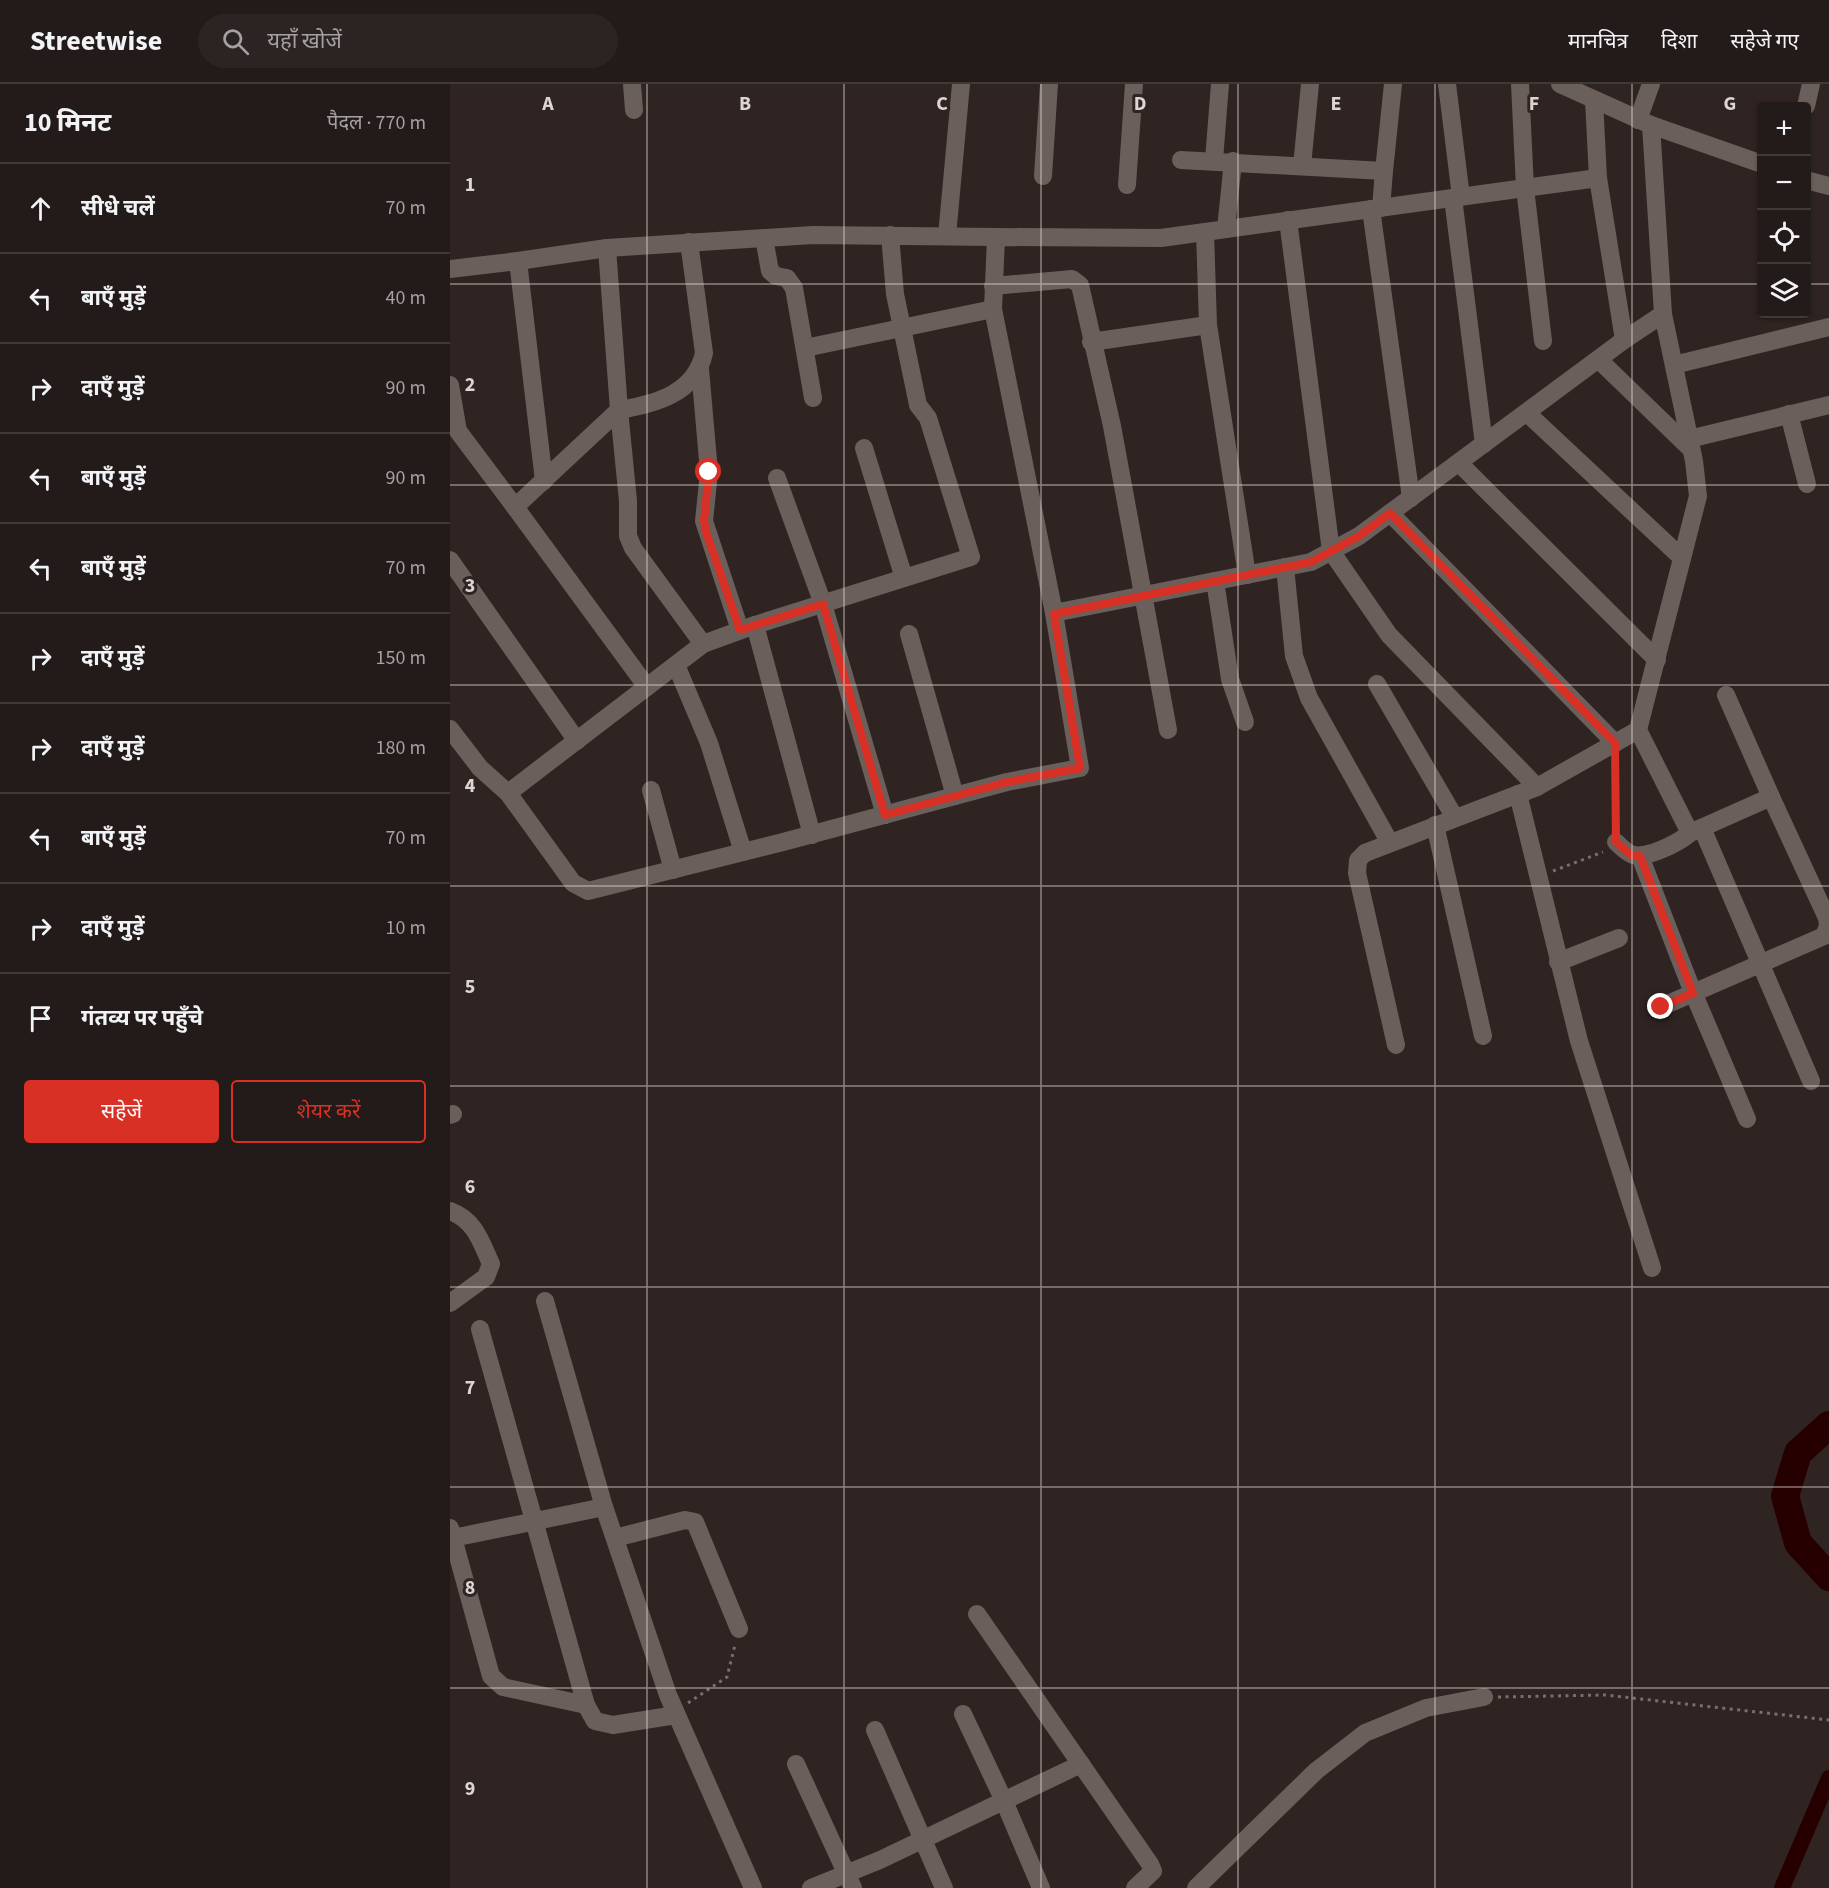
<!DOCTYPE html>
<html lang="hi">
<head>
<meta charset="utf-8">
<style>
	:root { --surface:#231b19; --page:#2b2422; --text:#f1f3f6; --muted:#a3a1a2; --line:#403938; --accent:#d93025 }
	body { margin:0; font-family:"Source Sans 3","Noto Sans Devanagari",sans-serif; background:var(--page); color:var(--text) }
	.controls { position:absolute; right:18px; top:18px; display:grid; overflow:hidden; border-radius:6px; box-shadow:0 2px 4px #0004 }
	.controls button { width:54px; height:54px; display:grid; place-items:center; padding:0; border:0; border-bottom:2px solid var(--line); background:var(--surface); color:var(--text); font:30px sans-serif }
	.stop { position:absolute; width:18px; height:18px; margin:-14px; border:4px solid #d93025; border-radius:50%; background:#fff }
	.stop.end { background:#d93025; border-color:#fff; box-shadow:0 2px 6px #0008 }
	.list { margin:0; padding:0; list-style:none }
	h2 { display:flex; justify-content:space-between; align-items:center; height:78px; margin:0; padding:0 24px; font-size:26px }
	h2 small { font-size:20px; font-weight:400; color:var(--muted) }
	.list li { display:grid; grid-template-columns:39px 1fr auto; gap:18px; align-items:center; box-sizing:border-box; height:90px; padding:0 24px; border-top:2px solid var(--line) }
	.list b { display:block; font-size:22px; white-space:nowrap }
	.list em { font-size:20px; font-style:normal; color:var(--muted) }
	.actions { display:flex; gap:12px; padding:18px 24px }
	.actions a { flex:1; padding:14px 0; border:2px solid var(--accent); border-radius:6px; text-align:center; font-size:21px; color:var(--accent) }
	.actions .main { background:var(--accent); color:#fff }
	.icon { flex:none; width:33px; height:33px; fill:none; stroke:currentColor; stroke-width:2; stroke-linecap:round; stroke-linejoin:round }
	.map { position:relative; flex:none; width:1379px; height:1804px; overflow:hidden }
	header { display:flex; align-items:center; gap:36px; box-sizing:border-box; height:84px; padding:0 30px; background:var(--surface); border-bottom:2px solid var(--line) }
	header strong { font-size:28px }
	nav { display:flex; gap:33px; margin-inline-start:auto; font-size:21px }
	.search { width:420px; height:54px; background:var(--page); display:flex; align-items:center; gap:15px; box-sizing:border-box; padding:0 21px; border-radius:33px; color:var(--muted); font-size:22px }
	main { display:flex }
	aside { flex:1; background:var(--surface) }
	.map>svg:first-child { display:block }
</style>
</head>
<body>
<header>
<strong>Streetwise</strong>
<div class="search"><svg class="icon" aria-label="search" viewBox="0 0 24 24"><circle cx="10" cy="10" r="6"/><path d="M15 15l6 6"/></svg>यहाँ खोजें</div>
<nav><a>मानचित्र</a><a>दिशा</a><a>सहेजे गए</a></nav>
</header>
<main>
<aside>
<h2>10 मिनट<small>पैदल · 770 m</small></h2>
<ul class="list">
<li><svg class="icon" aria-label="ahead" viewBox="0 0 24 24"><path d="M12 20V5M6 11l6-6 6 6"/></svg><div><b>सीधे चलें</b></div><em>70 m</em></li>
<li><svg class="icon" aria-label="left" viewBox="0 0 24 24"><path d="M17 20v-9H6M10 6l-5 5 5 5"/></svg><div><b>बाएँ मुड़ें</b></div><em>40 m</em></li>
<li><svg class="icon" aria-label="right" viewBox="0 0 24 24"><path d="M7 20v-9h11M14 6l5 5-5 5"/></svg><div><b>दाएँ मुड़ें</b></div><em>90 m</em></li>
<li><svg class="icon" aria-label="left" viewBox="0 0 24 24"><path d="M17 20v-9H6M10 6l-5 5 5 5"/></svg><div><b>बाएँ मुड़ें</b></div><em>90 m</em></li>
<li><svg class="icon" aria-label="left" viewBox="0 0 24 24"><path d="M17 20v-9H6M10 6l-5 5 5 5"/></svg><div><b>बाएँ मुड़ें</b></div><em>70 m</em></li>
<li><svg class="icon" aria-label="right" viewBox="0 0 24 24"><path d="M7 20v-9h11M14 6l5 5-5 5"/></svg><div><b>दाएँ मुड़ें</b></div><em>150 m</em></li>
<li><svg class="icon" aria-label="right" viewBox="0 0 24 24"><path d="M7 20v-9h11M14 6l5 5-5 5"/></svg><div><b>दाएँ मुड़ें</b></div><em>180 m</em></li>
<li><svg class="icon" aria-label="left" viewBox="0 0 24 24"><path d="M17 20v-9H6M10 6l-5 5 5 5"/></svg><div><b>बाएँ मुड़ें</b></div><em>70 m</em></li>
<li><svg class="icon" aria-label="right" viewBox="0 0 24 24"><path d="M7 20v-9h11M14 6l5 5-5 5"/></svg><div><b>दाएँ मुड़ें</b></div><em>10 m</em></li>
<li><svg class="icon" aria-label="arrive" viewBox="0 0 24 24"><path d="M6 21V4h12l-3 4 3 4H6"/></svg><div><b>गंतव्य पर पहुँचे</b></div></li>
</ul>
<div class="actions"><a class="main">सहेजें</a><a>शेयर करें</a></div>
</aside>
<div class="map">
<svg width="1379" height="1804" viewBox="0 0 1379 1804">
	<rect width="100%" height="100%" fill="#2f2421"/>
	<g fill="none" stroke-linecap="round" stroke-linejoin="round">
		<path stroke="#260000" stroke-width="16" d="M 1332,1804 L 1379,1694"/>
		<path stroke="#260000" stroke-width="28" d="M 1379,1341 L 1348,1369 L 1335,1412 L 1348,1459 L 1379,1493"/>
		<g stroke="#786f6c" stroke-width="3" stroke-dasharray="3 4.5" stroke-linecap="butt">
			<path d="M 1165,679 L 1166,741"/>
			<path d="M 1103,787 L 1153,768"/>
			<path d="M 1048,1613 L 1155,1611 L 1379,1636"/>
			<path d="M 238,1619 L 277,1593 L 285,1561"/>
		</g>
		<g stroke="#6b5f5b" stroke-width="18">
			<path d="M 182,0 L 184,26"/>
			<path d="M 997,0 L 1011,113"/>
			<path d="M 1070,0 L 1075,104 L 1093,257"/>
			<path d="M 1110,0 L 1201,41 L 1312,80"/>
			<path d="M 1356,22 L 1361,0"/>
			<path d="M 1188,36 L 1201,0"/>
			<path d="M 731,76 L 934,87 L 931,124"/>
			<path d="M 764,76 L 770,0"/>
			<path d="M 852,82 L 860,0"/>
			<path d="M 934,87 L 943,0"/>
			<path d="M 593,92 L 599,0"/>
			<path d="M 1356,96 L 1379,102"/>
			<path d="M 677,101 L 684,0"/>
			<path d="M 1003,114 L 1034,360"/>
			<path d="M 921,125 L 961,414"/>
			<path d="M 838,136 L 881,467 L 939,551 L 1087,703 L 915,769 L 908,776 L 907,789 L 946,961"/>
			<path d="M 776,145 L 783,77"/>
			<path d="M 755,148 L 758,241 L 797,491"/>
			<path d="M 440,151 L 445,210 L 468,321 L 478,334 L 521,473 L 305,541 L 253,560 L 58,709 L 123,799 L 138,807 L 333,758 L 557,698 L 630,684 L 604,529 L 543,225 L 546,153 L 711,154 L 1148,94"/>
			<path d="M 497,152 L 511,0"/>
			<path d="M 314,154 L 320,187 L 326,192 L 337,194 L 344,204 L 363,314"/>
			<path d="M 239,158 L 254,269 C 245,310 205,320 169,326 L 178,417 L 178,452 L 183,464 L 253,560"/>
			<path d="M 0,185 L 68,177"/>
			<path d="M 543,202 L 622,195 L 630,201 L 662,342 L 718,646"/>
			<path d="M 1174,256 L 1213,230"/>
			<path d="M 641,258 L 758,241"/>
			<path d="M 355,264 L 543,225"/>
			<path d="M 1149,276 L 1241,365"/>
			<path d="M 1224,281 L 1379,243"/>
			<path d="M 250,285 L 259,388 L 254,437 L 290,546"/>
			<path d="M 0,301 L 8,347 L 65,423"/>
			<path d="M 1077,329 L 1232,474"/>
			<path d="M 1339,330 L 1357,400"/>
			<path d="M 1239,355 L 1379,321"/>
			<path d="M 414,364 L 454,494"/>
			<path d="M 1009,379 L 1207,576"/>
			<path d="M 327,394 L 373,520 L 435,731"/>
			<path d="M 94,397 L 68,177 L 157,164"/>
			<path d="M 940,429 L 1165,659"/>
			<path d="M 0,476 L 127,657"/>
			<path d="M 835,483 L 844,572 L 859,614 L 940,759"/>
			<path d="M 765,497 L 780,595 L 795,638"/>
			<path d="M 604,529 L 861,478 L 909,452 L 1174,256 L 1148,94 L 1144,16"/>
			<path d="M 305,541 L 362,751"/>
			<path d="M 459,550 L 505,712"/>
			<path d="M 226,581 L 259,659 L 293,768"/>
			<path d="M 927,600 L 1005,734"/>
			<path d="M 197,603 L 65,423 L 169,326 L 157,164 L 363,151 L 546,153"/>
			<path d="M 0,645 L 30,684 L 58,709"/>
			<path d="M 1087,703 L 1188,646 L 1248,412 L 1244,377 L 1213,230 L 1201,41"/>
			<path d="M 201,706 L 223,786"/>
			<path d="M 1068,710 L 1129,957 L 1202,1184"/>
			<path d="M 985,741 L 1033,952"/>
			<path d="M 1252,744 L 1361,997"/>
			<path d="M 1240,749 L 1321,713 L 1276,611"/>
			<path d="M 1166,758 C 1170,762 1176,768 1181,770 C 1194,777 1230,758 1240,749 L 1188,646"/>
			<path d="M 1190,772 L 1240,901 L 1297,1035"/>
			<path d="M 1108,878 L 1169,854"/>
			<path d="M 1211,923 L 1374,852 L 1378,842 L 1377,834 L 1321,713"/>
			<path d="M 0,1031 L 3,1030"/>
			<path d="M 0,1127 C 25,1136 31,1158 41,1180 L 36,1193 L 0,1219"/>
			<path d="M 95,1217 L 154,1423 L 218,1611 L 303,1804"/>
			<path d="M 30,1245 L 136,1621 L 145,1637 L 163,1641 L 226,1631"/>
			<path d="M 0,1444 L 3,1454 L 154,1423"/>
			<path d="M 3,1454 L 41,1592 L 53,1603 L 136,1621"/>
			<path d="M 165,1454 L 235,1436 L 245,1438 L 289,1545"/>
			<path d="M 527,1530 L 700,1780 L 703,1787 L 685,1804"/>
			<path d="M 513,1630 L 554,1717 L 591,1804"/>
			<path d="M 425,1646 L 494,1804"/>
			<path d="M 346,1680 L 403,1804"/>
			<path d="M 361,1804 L 430,1776 L 631,1680"/>
			<path d="M 746,1804 L 866,1687 L 915,1649 L 976,1624 L 1034,1613"/>
		</g>
	</g>
	<g fill="none" stroke-linecap="round" stroke-linejoin="round">
		<path stroke="#d93025" stroke-width="8" d="M 259,388 L 254,437 L 256,448 L 290,546 L 373,520 L 435,731 L 557,698 L 630,684 L 604,530 L 861,478 L 909,452 L 940,429 L 1165,659 L 1166,758 L 1181,771 L 1190,772 L 1243,909 L 1211,923"/>
	</g>
	<path fill="none" stroke="#ddd5d3" stroke-width="1.5" stroke-opacity="0.55" d="M 197,0 L 197,1804M 394,0 L 394,1804M 591,0 L 591,1804M 788,0 L 788,1804M 985,0 L 985,1804M 1182,0 L 1182,1804M 0,200 L 1312,200M 1356,200 L 1379,200M 0,401 L 1379,401M 0,601 L 1379,601M 0,802 L 1379,802M 0,1002 L 1379,1002M 0,1203 L 1379,1203M 0,1403 L 1379,1403M 0,1604 L 1379,1604"/>
	<g font-size="20" text-anchor="middle" font-weight="bold" fill="#ddd5d3" stroke="#2f2421" stroke-width="6" stroke-linejoin="round" paint-order="stroke">
		<text x="98" y="26">A</text>
		<text x="295" y="26">B</text>
		<text x="492" y="26">C</text>
		<text x="690" y="26">D</text>
		<text x="886" y="26">E</text>
		<text x="1084" y="26">F</text>
		<text x="1280" y="26">G</text>
		<text x="20" y="107">1</text>
		<text x="20" y="307">2</text>
		<text x="20" y="508">3</text>
		<text x="20" y="708">4</text>
		<text x="20" y="909">5</text>
		<text x="20" y="1109">6</text>
		<text x="20" y="1310">7</text>
		<text x="20" y="1510">8</text>
		<text x="20" y="1711">9</text>
	</g>
</svg>
<div class="controls">
<button>+</button>
<button>−</button>
<button><svg class="icon" aria-label="locate" viewBox="0 0 24 24"><circle cx="12" cy="12" r="6"/><path d="M12 2v4M12 18v4M2 12h4M18 12h4"/></svg></button>
<button><svg class="icon" aria-label="layers" viewBox="0 0 24 24"><path d="M12 4l9 5-9 5-9-5zM3 14l9 5 9-5"/></svg></button>
</div>
<div class="stop" style="left:259px;top:388px"></div>
<div class="stop end" style="left:1211px;top:923px"></div>
</div>
</main>
</body>
</html>
